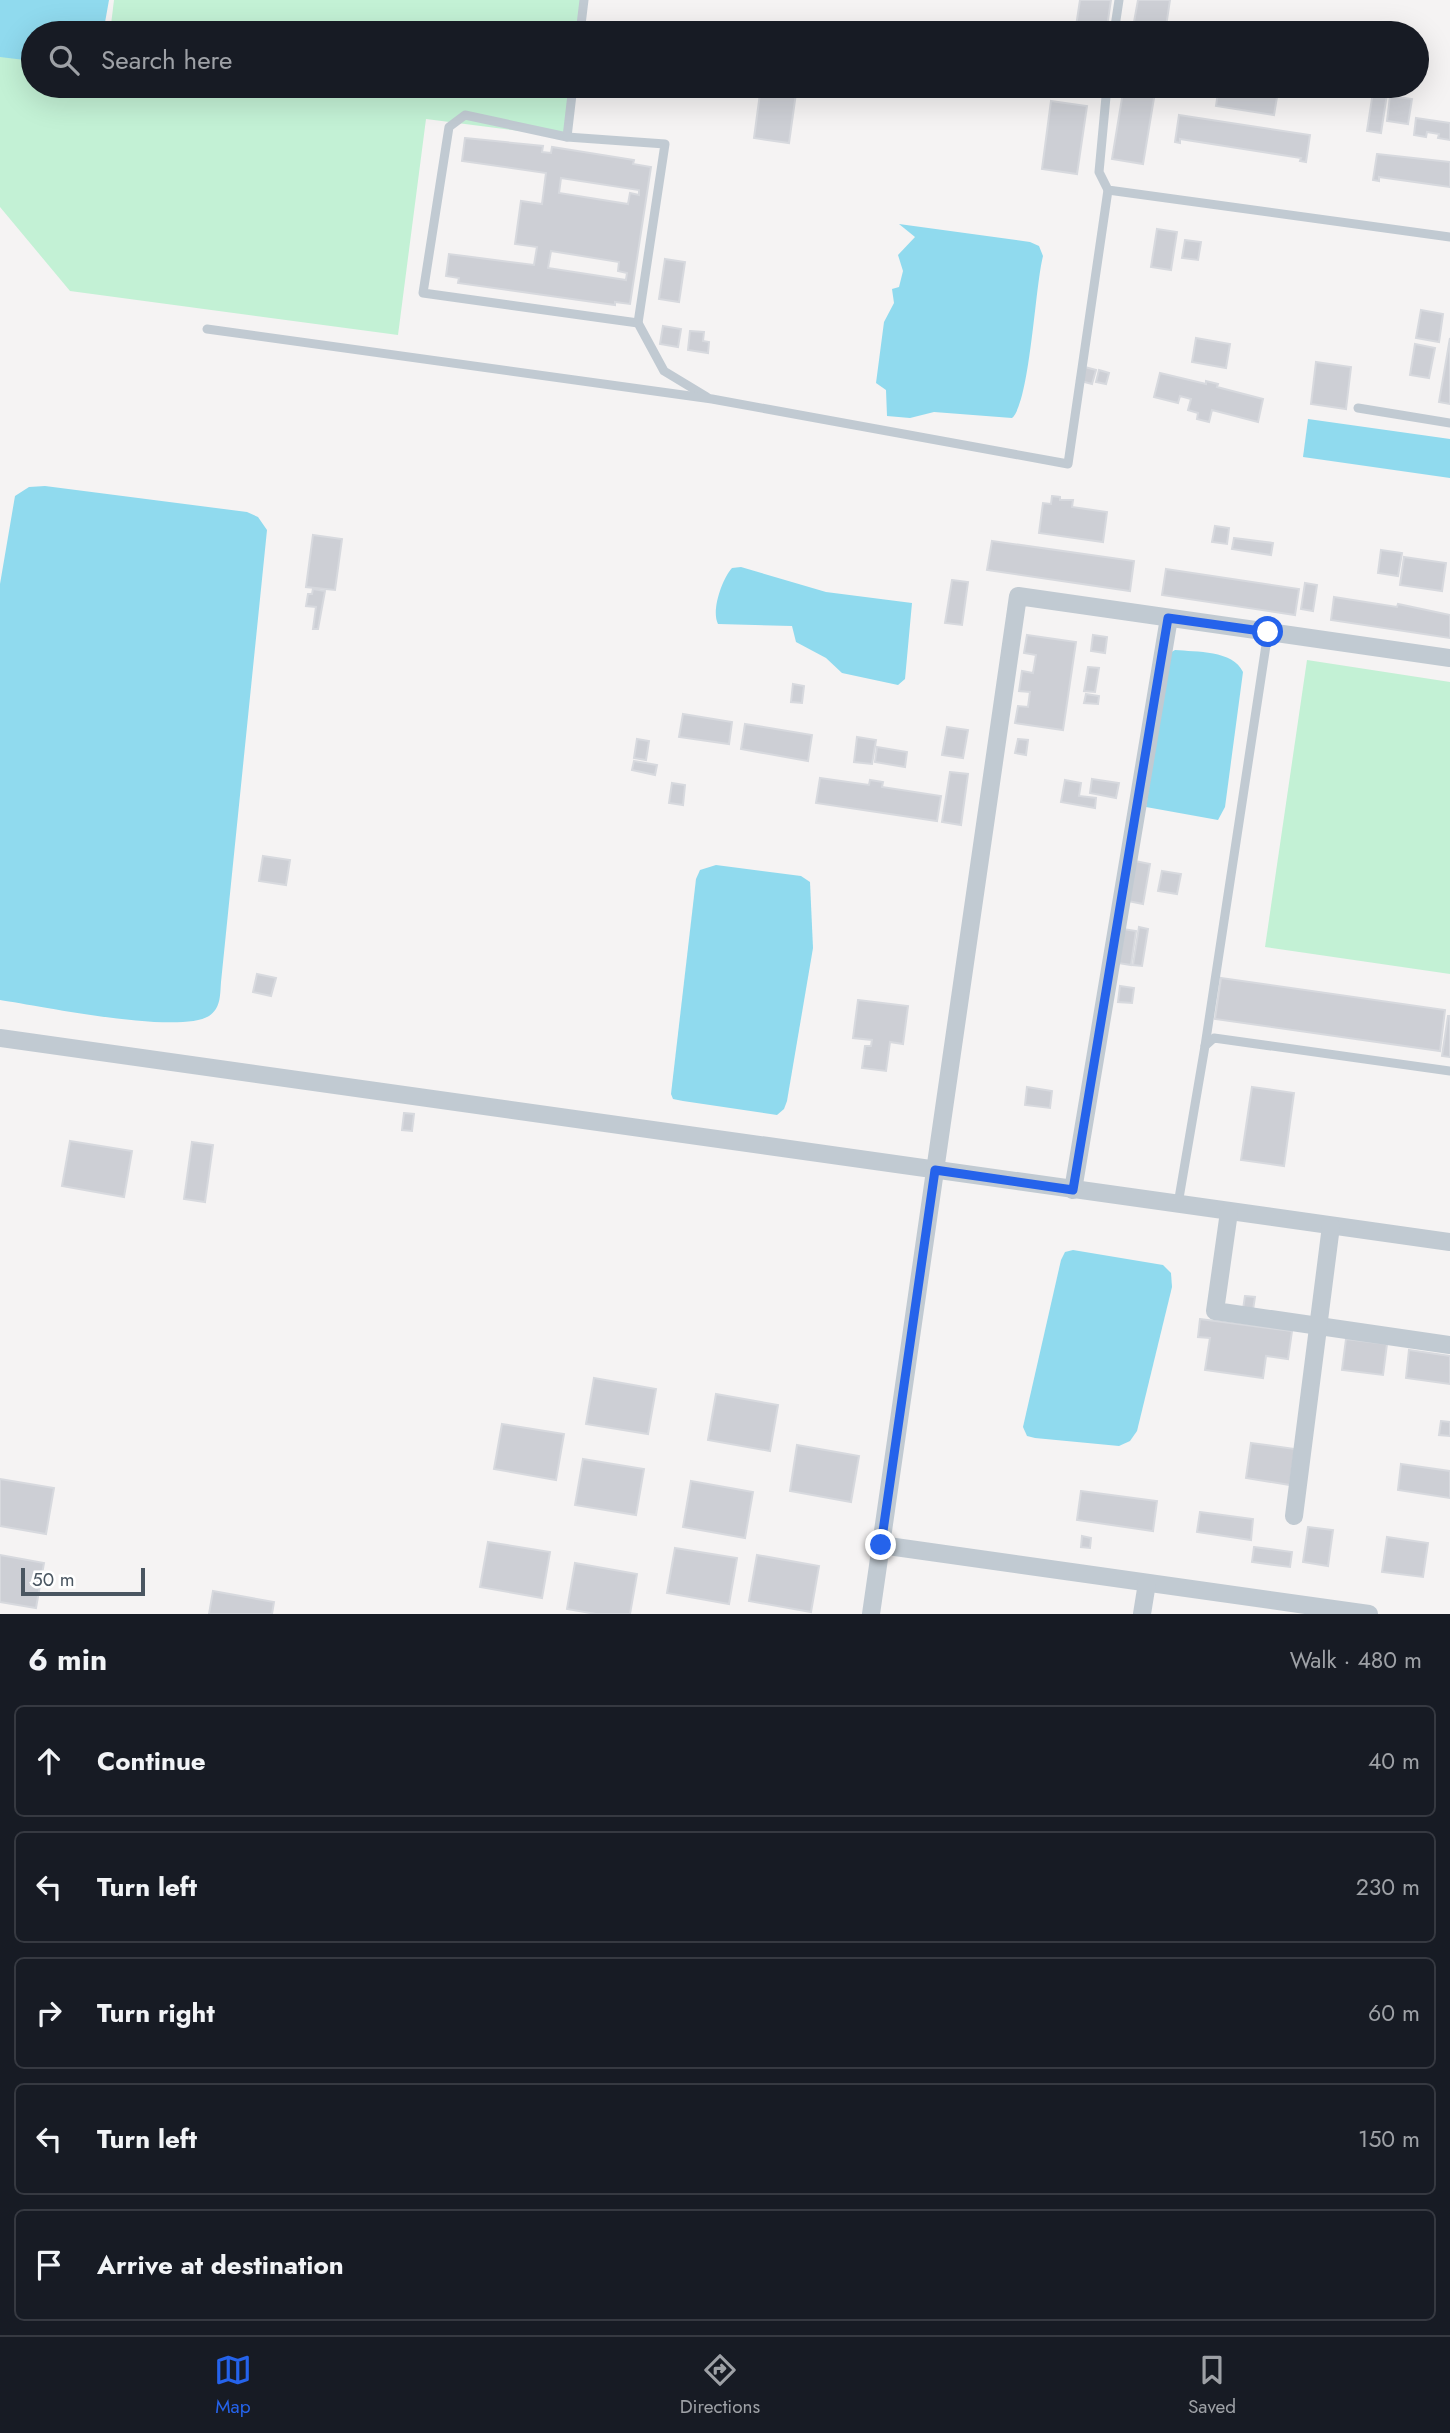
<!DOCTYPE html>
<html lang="en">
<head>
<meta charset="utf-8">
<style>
	:root { --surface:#171b24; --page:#242831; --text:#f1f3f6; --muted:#9ea1a6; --line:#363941; --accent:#2563eb }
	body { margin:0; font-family:Jost,sans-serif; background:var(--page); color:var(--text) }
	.scale { position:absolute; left:21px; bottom:18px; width:124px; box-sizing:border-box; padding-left:7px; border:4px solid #4a5661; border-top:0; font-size:19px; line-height:24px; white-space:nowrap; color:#4a5661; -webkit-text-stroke:5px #fff; paint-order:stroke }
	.stop { position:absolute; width:21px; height:21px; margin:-16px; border:5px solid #2563eb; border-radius:50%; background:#fff }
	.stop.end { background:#2563eb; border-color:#fff; box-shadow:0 2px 7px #0008 }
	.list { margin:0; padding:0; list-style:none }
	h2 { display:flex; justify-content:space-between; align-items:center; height:91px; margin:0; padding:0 28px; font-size:30px }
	h2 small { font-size:23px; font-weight:400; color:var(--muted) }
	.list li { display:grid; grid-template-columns:46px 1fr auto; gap:21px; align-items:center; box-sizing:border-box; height:112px; margin:0 14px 14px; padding:0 14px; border:2px solid var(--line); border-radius:10px }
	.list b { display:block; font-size:26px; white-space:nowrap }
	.list em { font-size:23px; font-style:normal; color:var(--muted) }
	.icon { flex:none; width:38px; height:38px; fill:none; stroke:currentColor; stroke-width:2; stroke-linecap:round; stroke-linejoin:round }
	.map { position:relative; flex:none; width:1450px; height:1614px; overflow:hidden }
	.search { position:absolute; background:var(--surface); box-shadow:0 7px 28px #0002; left:21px; right:21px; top:21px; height:77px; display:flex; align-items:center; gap:18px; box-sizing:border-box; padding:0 24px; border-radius:38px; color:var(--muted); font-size:26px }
	.sheet { height:721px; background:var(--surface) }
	nav { display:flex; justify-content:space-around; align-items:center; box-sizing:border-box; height:98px; border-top:2px solid var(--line); background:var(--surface); font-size:19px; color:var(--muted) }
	nav a { display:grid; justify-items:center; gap:4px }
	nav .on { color:var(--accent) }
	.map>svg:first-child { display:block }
</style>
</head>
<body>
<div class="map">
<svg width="1450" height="1614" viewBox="0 0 1450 1614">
	<rect width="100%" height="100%" fill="#f5f3f3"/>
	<g fill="#c3f1d5">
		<path d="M 114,0 L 585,0 L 581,33 L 110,33 Z"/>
		<path d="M 0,54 L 33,58 L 33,86 L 574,86 L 567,137 L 426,119 L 398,335 L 70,291 L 0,207 Z"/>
		<path d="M 1307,660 L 1450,682 L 1450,974 L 1265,947 Z"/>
	</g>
	<g fill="#90daee">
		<path d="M 0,0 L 109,0 L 104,28 L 85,33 L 33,33 L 33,61 L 0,57 Z"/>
		<path d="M 899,224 L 1030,242 L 1039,246 L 1043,256 C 1035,287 1030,402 1012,418 L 934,412 L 910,418 L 887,416 L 886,390 L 876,383 L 884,322 L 894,303 L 892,289 L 899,287 L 903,271 L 898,255 L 915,237 Z"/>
		<path d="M 1308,419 L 1450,439 L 1450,478 L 1303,457 Z"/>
		<path d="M 45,486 L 247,512 L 258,517 L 267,530 L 221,982 C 220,995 221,1008 209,1016 C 178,1035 40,1006 0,1000 L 0,584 L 15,496 L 29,487 Z"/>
		<path d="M 741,567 L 826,592 L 912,603 L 905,679 L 898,685 L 842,673 L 826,658 L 796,642 L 792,626 L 718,624 C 711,611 722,579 732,568 Z"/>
		<path d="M 1175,650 C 1196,652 1233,650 1243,672 L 1225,807 L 1218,820 L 1146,807 L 1170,653 Z"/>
		<path d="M 716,865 L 801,876 L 810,882 L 813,948 L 787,1101 L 784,1109 L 777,1115 L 683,1101 L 673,1099 L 671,1094 L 696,879 L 700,870 Z"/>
		<path d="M 1073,1250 L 1163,1265 L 1171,1273 L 1172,1287 L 1137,1431 L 1130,1441 L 1119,1446 L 1035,1438 L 1027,1436 L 1023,1427 L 1061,1260 L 1065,1252 Z"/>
	</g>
	<g fill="#cdcfd5" stroke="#d7d9de" stroke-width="2" fill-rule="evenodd">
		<path d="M 1080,0 L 1111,0 L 1106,33 L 1075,33 Z"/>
		<path d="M 1138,0 L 1170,0 L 1165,33 L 1132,33 Z"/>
		<path d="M 761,86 L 797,86 L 789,143 L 754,138 Z"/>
		<path d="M 1124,86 L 1156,86 L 1143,164 L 1112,159 Z"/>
		<path d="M 1219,86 L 1247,86 L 1246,93 L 1277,97 L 1274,115 L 1216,106 Z"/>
		<path d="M 1373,92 L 1387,94 L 1381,133 L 1367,131 Z"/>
		<path d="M 1390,96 L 1412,99 L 1408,124 L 1387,121 Z"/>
		<path d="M 1051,101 L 1087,106 L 1077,174 L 1042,169 Z"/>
		<path d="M 1179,115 L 1310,135 L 1306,162 L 1300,161 L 1301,158 L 1180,139 L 1180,143 L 1175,142 Z"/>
		<path d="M 1416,118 L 1450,123 L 1450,140 L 1438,138 L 1439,134 L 1427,132 L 1426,137 L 1414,135 Z"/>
		<path d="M 465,138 L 543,146 L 542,152 L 551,153 L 552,147 L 634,160 L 633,164 L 651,167 L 630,304 L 615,302 L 615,305 L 458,283 L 459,278 L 446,276 L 449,254 L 534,265 L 537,247 L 515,244 L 521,201 L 542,204 L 546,173 L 462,161 ZM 561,178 L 639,190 L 639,195 L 630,193 L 628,204 L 559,193 ZM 551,251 L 619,262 L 618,271 L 627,273 L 626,280 L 548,268 Z"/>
		<path d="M 1377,154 L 1450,162 L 1450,187 L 1379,177 L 1379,181 L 1373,180 Z"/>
		<path d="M 1157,229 L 1177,232 L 1171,270 L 1151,267 Z"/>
		<path d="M 1185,240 L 1201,242 L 1198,260 L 1182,258 Z"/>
		<path d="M 665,259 L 685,262 L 679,302 L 659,299 Z"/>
		<path d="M 1421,310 L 1443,314 L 1439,342 L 1416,338 Z"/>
		<path d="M 663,326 L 681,329 L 678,347 L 660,344 Z"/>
		<path d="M 690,331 L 704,332 L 703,341 L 709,342 L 708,353 L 688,350 Z"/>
		<path d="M 1196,338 L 1230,344 L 1226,368 L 1192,362 Z"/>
		<path d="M 1450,338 L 1450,404 L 1439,402 Z"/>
		<path d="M 1415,344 L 1435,348 L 1429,378 L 1410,375 Z"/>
		<path d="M 1316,362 L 1351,367 L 1346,409 L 1311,404 Z"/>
		<path d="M 1081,366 L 1096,370 L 1092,384 L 1077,380 Z"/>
		<path d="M 1099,370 L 1109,373 L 1106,384 L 1096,382 Z"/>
		<path d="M 1160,373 L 1206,384 L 1206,381 L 1218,384 L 1217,387 L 1263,399 L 1258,422 L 1212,410 L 1209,422 L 1197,419 L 1198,413 L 1188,410 L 1191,399 L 1180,396 L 1178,403 L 1154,397 Z"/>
		<path d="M 1052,496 L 1060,497 L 1060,500 L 1073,500 L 1072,507 L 1107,512 L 1103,542 L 1039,533 L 1043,503 L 1051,504 Z"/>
		<path d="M 1215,526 L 1229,528 L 1227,544 L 1212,542 Z"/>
		<path d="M 313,535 L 342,539 L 335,590 L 306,587 Z"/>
		<path d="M 1234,538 L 1273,543 L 1271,555 L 1232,549 Z"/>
		<path d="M 992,541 L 1134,561 L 1130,591 L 987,570 Z"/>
		<path d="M 1381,550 L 1402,553 L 1398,576 L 1378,573 Z"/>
		<path d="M 1404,557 L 1446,563 L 1442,591 L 1400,585 Z"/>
		<path d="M 1166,569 L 1299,589 L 1295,615 L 1162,595 Z"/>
		<path d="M 952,580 L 968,582 L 962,625 L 945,623 Z"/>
		<path d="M 1305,583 L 1317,585 L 1313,611 L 1301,609 Z"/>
		<path d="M 313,589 L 325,591 L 318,629 L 313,629 L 316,607 L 306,606 L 308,594 L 312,594 Z"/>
		<path d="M 1334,597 L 1397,607 L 1398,604 L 1450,615 L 1450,638 L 1331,620 Z"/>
		<path d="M 1027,635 L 1076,642 L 1063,730 L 1015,723 L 1018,706 L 1028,707 L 1030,692 L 1019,691 L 1022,671 L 1033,673 L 1036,655 L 1024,653 Z"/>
		<path d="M 1093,635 L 1107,637 L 1105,653 L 1091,651 Z"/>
		<path d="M 1088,667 L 1099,668 L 1095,692 L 1084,691 Z"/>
		<path d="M 793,684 L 804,686 L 802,703 L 791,702 Z"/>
		<path d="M 1086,694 L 1099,696 L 1098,704 L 1084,703 Z"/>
		<path d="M 683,714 L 732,722 L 729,744 L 679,737 Z"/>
		<path d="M 745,724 L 812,735 L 808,761 L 741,749 Z"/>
		<path d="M 947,727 L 968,730 L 963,758 L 942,755 Z"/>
		<path d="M 857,737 L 876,740 L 872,764 L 854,762 Z"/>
		<path d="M 637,739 L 649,741 L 646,760 L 634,758 Z"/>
		<path d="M 1018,739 L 1028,740 L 1026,755 L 1015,753 Z"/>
		<path d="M 877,747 L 907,752 L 905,767 L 875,762 Z"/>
		<path d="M 634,761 L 657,765 L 655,775 L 632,770 Z"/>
		<path d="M 950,772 L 968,774 L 961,825 L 942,822 Z"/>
		<path d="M 820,778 L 869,785 L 870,780 L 883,782 L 882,787 L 941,796 L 937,821 L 816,803 Z"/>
		<path d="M 1092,779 L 1119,783 L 1116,798 L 1090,793 Z"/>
		<path d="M 1065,780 L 1081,783 L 1079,796 L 1096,798 L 1095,808 L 1061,802 Z"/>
		<path d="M 672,783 L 685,785 L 683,805 L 669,803 Z"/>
		<path d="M 263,856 L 290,860 L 286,885 L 259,881 Z"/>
		<path d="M 1135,861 L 1150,864 L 1143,904 L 1128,901 Z"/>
		<path d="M 1162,871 L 1181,874 L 1177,894 L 1158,891 Z"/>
		<path d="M 1139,927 L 1148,929 L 1142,966 L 1133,965 Z"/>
		<path d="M 1123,929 L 1136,931 L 1131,965 L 1118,963 Z"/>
		<path d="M 257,974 L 276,978 L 271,996 L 253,992 Z"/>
		<path d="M 1221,978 L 1445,1010 L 1440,1051 L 1215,1019 Z"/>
		<path d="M 1120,986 L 1134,988 L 1132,1003 L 1118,1002 Z"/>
		<path d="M 858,1000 L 908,1006 L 903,1044 L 890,1042 L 886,1071 L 862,1068 L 865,1046 L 871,1046 L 872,1040 L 853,1038 Z"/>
		<path d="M 1448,1016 L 1450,1016 L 1450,1057 L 1442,1056 Z"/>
		<path d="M 1027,1087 L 1052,1091 L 1050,1108 L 1025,1105 Z"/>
		<path d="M 1252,1087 L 1294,1093 L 1284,1166 L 1241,1160 Z"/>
		<path d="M 404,1113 L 414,1114 L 412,1131 L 402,1130 Z"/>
		<path d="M 70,1141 L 132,1151 L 124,1197 L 62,1186 Z"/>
		<path d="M 192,1142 L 213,1145 L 205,1202 L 184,1199 Z"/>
		<path d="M 1245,1296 L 1255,1297 L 1253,1310 L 1243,1309 Z"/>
		<path d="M 1200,1319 L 1292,1331 L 1288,1359 L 1266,1356 L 1263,1378 L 1205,1370 L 1210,1338 L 1198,1337 Z"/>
		<path d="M 1346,1339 L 1387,1344 L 1383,1375 L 1342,1370 Z"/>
		<path d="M 1409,1350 L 1450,1356 L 1450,1384 L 1406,1378 Z"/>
		<path d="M 594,1378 L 656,1389 L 648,1434 L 586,1424 Z"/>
		<path d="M 716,1394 L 778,1405 L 770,1451 L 708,1440 Z"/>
		<path d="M 1441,1421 L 1450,1422 L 1450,1436 L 1439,1435 Z"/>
		<path d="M 502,1424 L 564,1434 L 556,1480 L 494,1469 Z"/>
		<path d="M 1251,1443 L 1295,1449 L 1290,1485 L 1246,1478 Z"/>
		<path d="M 797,1445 L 859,1456 L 851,1502 L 790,1491 Z"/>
		<path d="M 583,1459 L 644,1469 L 636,1515 L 575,1505 Z"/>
		<path d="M 1401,1464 L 1450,1471 L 1450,1498 L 1398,1490 Z"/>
		<path d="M 0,1479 L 54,1488 L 46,1534 L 0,1526 Z"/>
		<path d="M 691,1481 L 753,1492 L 745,1538 L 683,1527 Z"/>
		<path d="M 1081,1491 L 1157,1501 L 1153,1531 L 1077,1520 Z"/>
		<path d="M 1200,1512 L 1253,1519 L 1251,1540 L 1197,1532 Z"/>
		<path d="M 1308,1527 L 1333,1530 L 1328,1566 L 1303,1562 Z"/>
		<path d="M 1082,1536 L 1091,1538 L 1090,1548 L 1081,1547 Z"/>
		<path d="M 1387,1537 L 1428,1543 L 1423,1577 L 1382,1572 Z"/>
		<path d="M 488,1542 L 550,1552 L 542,1598 L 480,1587 Z"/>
		<path d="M 1254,1547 L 1292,1552 L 1290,1567 L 1252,1562 Z"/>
		<path d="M 675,1548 L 737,1558 L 729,1604 L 667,1593 Z"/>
		<path d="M 0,1555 L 44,1563 L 36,1608 L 0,1602 Z"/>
		<path d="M 757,1555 L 819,1566 L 811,1612 L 749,1601 Z"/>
		<path d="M 575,1563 L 637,1574 L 630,1614 L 596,1614 L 567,1609 Z"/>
		<path d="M 213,1591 L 274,1602 L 272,1614 L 209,1614 Z"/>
	</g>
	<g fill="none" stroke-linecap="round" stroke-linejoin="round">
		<g stroke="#c1cad2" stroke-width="9">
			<path d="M 580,33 L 584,0"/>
			<path d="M 1114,33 L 1119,0"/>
			<path d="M 573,86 L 567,137 L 465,115 L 449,127 L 423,293 L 638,323 L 664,371 L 707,397"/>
			<path d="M 1107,86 L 1099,172 L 1108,190 L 1450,237"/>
			<path d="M 567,137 L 665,144 L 638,323"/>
			<path d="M 207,329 L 712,399 L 1068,464 L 1108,190"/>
			<path d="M 1358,408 L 1450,423"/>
			<path d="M 1205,1046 L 1268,632"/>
			<path d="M 1178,1204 L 1205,1046 L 1214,1038 L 1450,1071"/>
		</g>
		<g stroke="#c1cad2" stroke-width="18">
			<path d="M 0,1038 L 1450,1242"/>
			<path d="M 1073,1190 L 1169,618"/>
			<path d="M 1229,1212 L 1215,1311 L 1450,1345"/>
			<path d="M 1294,1516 L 1331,1226"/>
			<path d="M 881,1545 L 1369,1614"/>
			<path d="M 871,1614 L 1018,596 L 1450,658"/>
			<path d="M 1142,1614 L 1147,1583"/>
		</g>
	</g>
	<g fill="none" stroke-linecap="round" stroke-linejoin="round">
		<path stroke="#2563eb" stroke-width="9" d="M 881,1545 L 935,1170 L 1073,1190 L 1168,618 L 1268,632"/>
	</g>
</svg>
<div class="scale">50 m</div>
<div class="stop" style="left:1268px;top:632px"></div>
<div class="stop end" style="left:881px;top:1545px"></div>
<div class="search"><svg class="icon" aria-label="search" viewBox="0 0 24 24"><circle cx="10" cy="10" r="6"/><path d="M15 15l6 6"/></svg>Search here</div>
</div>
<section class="sheet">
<h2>6 min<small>Walk · 480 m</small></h2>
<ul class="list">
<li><svg class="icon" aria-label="ahead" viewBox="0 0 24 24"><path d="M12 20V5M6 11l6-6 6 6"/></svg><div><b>Continue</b></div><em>40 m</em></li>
<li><svg class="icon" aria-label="left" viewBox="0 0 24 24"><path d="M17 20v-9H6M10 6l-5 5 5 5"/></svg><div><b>Turn left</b></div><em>230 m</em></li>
<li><svg class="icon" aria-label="right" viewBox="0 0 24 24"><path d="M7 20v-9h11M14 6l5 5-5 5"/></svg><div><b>Turn right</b></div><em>60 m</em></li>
<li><svg class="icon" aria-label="left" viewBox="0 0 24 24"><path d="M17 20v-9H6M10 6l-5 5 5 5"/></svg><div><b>Turn left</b></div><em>150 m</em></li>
<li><svg class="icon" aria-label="arrive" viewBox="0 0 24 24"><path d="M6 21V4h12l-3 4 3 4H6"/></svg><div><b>Arrive at destination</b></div></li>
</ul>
</section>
<nav>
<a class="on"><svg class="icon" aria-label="map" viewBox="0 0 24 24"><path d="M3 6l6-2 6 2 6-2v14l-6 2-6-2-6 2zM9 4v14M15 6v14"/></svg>Map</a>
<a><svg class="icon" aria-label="directions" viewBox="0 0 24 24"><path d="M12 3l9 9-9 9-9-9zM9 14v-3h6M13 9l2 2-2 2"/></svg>Directions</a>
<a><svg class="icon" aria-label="saved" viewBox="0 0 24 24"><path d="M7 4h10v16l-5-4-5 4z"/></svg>Saved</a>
</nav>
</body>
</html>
